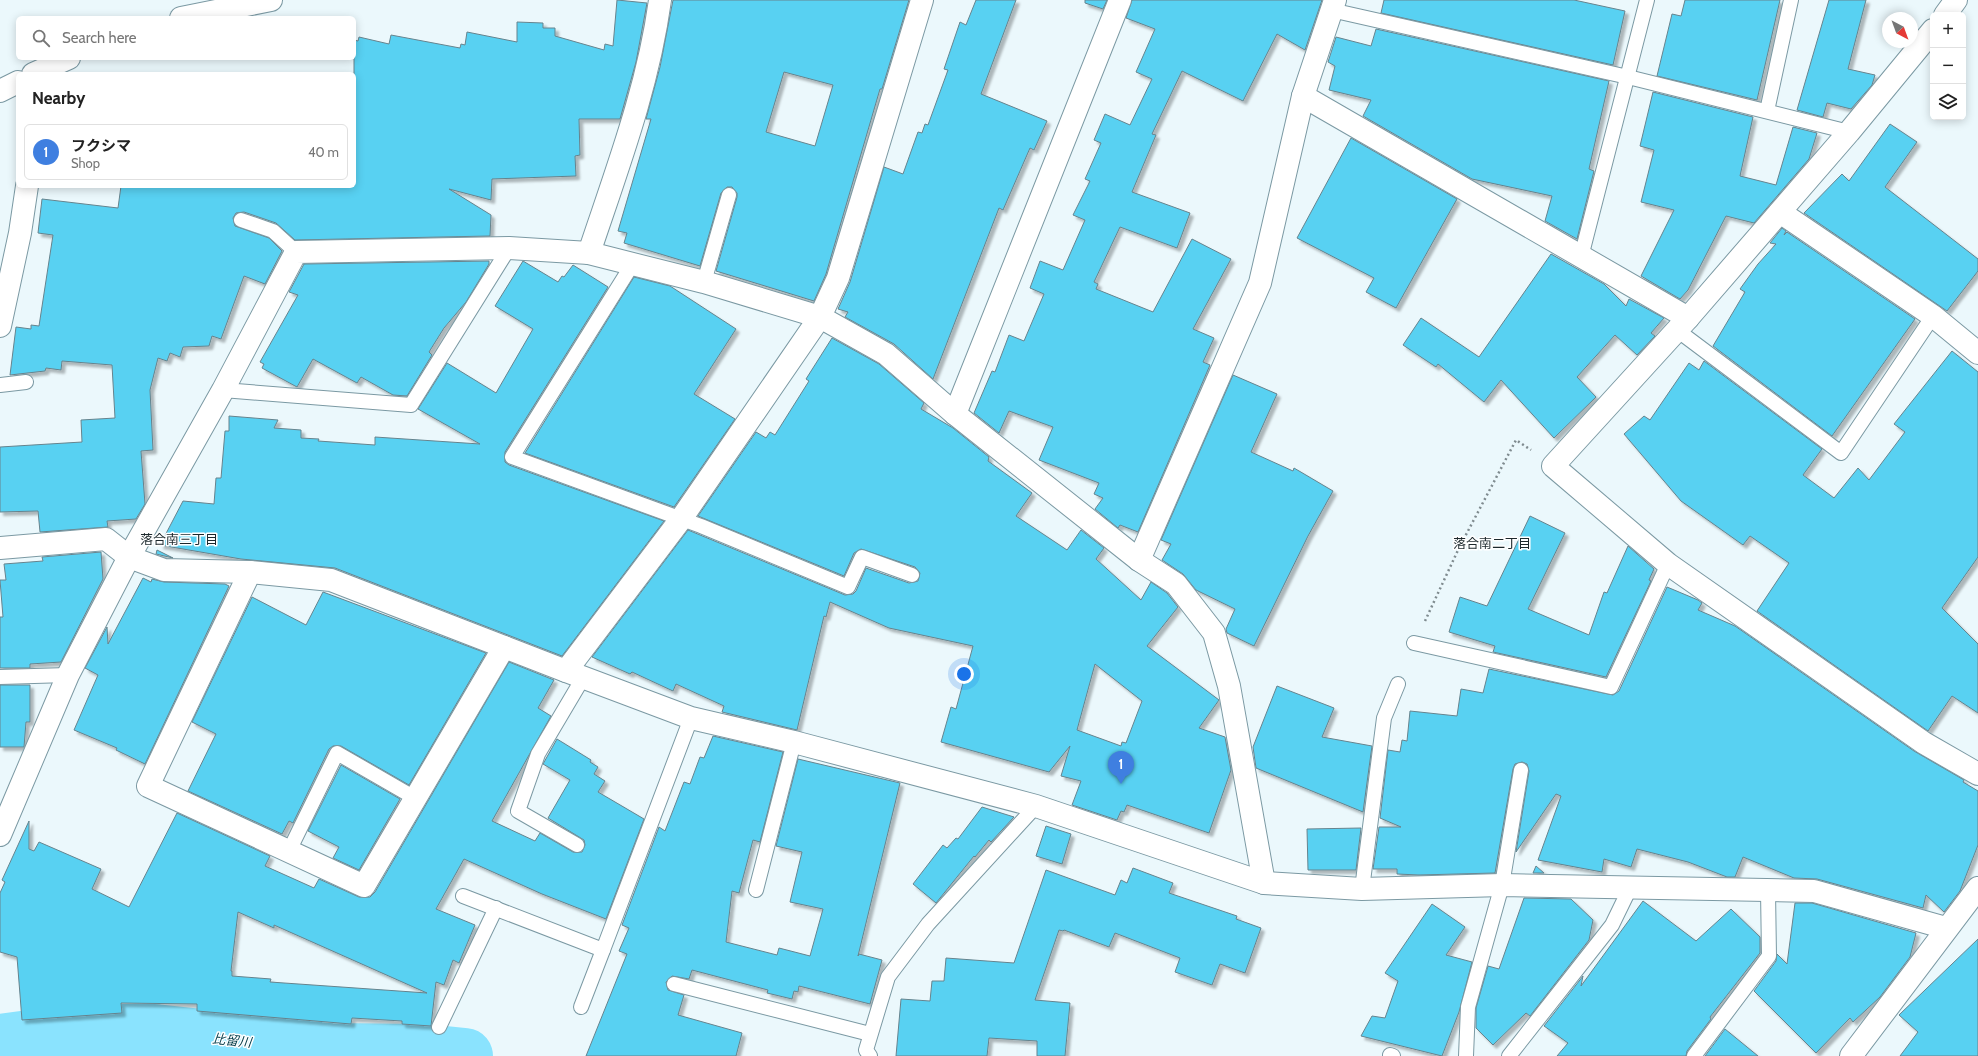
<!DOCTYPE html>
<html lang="en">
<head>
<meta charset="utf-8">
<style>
	:root { --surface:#fff; --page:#f2f2f2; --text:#222; --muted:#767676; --line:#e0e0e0; --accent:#337587 }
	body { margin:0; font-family:Cabin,"Noto Sans JP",sans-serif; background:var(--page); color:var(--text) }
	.controls { position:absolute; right:12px; top:12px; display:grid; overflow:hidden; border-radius:6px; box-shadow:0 2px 10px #0003 }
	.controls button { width:36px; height:36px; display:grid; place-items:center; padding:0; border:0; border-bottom:1px solid var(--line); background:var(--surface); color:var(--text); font:20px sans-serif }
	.compass { position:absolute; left:1882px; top:12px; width:36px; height:36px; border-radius:50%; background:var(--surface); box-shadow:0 2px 10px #0003; rotate:139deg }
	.you { position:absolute; left:964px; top:674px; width:14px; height:14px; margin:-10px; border:3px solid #fff; border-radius:50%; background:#1a73e8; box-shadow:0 0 0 6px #1a73e833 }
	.badge { display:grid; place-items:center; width:26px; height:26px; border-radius:50%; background:var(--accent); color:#fff; font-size:13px; font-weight:700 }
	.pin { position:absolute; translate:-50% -33px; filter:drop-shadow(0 1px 2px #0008) }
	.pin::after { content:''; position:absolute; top:21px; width:14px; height:12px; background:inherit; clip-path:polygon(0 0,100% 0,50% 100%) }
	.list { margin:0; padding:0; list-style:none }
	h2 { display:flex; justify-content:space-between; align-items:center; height:52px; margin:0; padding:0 16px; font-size:17px }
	h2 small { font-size:13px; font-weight:400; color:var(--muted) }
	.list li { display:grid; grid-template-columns:26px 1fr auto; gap:12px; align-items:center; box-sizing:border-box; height:56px; margin:0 8px 8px; padding:0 8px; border:1px solid var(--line); border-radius:6px }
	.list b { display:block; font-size:15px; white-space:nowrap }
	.list p { margin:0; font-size:13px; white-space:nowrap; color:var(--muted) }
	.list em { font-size:13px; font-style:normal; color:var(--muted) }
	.icon { flex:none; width:22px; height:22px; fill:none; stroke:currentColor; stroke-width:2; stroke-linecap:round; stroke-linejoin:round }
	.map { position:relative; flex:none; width:1978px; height:1056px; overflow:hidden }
	.search { position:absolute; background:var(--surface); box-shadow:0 2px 10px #0003; left:16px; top:16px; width:340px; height:44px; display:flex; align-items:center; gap:10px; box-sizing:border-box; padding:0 14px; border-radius:6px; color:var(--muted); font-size:15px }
	.panel { position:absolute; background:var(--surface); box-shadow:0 2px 10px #0003; left:16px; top:72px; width:340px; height:116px; border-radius:6px }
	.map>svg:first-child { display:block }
</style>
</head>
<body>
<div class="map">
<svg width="1978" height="1056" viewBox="0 0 1978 1056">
	<defs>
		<filter id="shadow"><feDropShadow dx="3.5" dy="3.5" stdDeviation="1" flood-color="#0004"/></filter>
	</defs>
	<rect width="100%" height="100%" fill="#ebf8fc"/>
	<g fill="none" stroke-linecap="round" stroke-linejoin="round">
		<path stroke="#8ae3fe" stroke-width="56" d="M 0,1042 L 74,1032 L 155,1032 L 330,1051 L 426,1052 L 465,1056"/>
	</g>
	<g fill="#59d1f2" stroke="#66838d" fill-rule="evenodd" filter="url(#shadow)">
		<path d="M 617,0 L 647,3 L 636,62 L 620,119 L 579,119 L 580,155 L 575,156 L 576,176 L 492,179 L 491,200 L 449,189 L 491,215 L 490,236 L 295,240 L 276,223 L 244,212 L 236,213 L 233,218 L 235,226 L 269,238 L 282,251 L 265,284 L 244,276 L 221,339 L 212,336 L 209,346 L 183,347 L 180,357 L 170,353 L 167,361 L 158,358 L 150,390 L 153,450 L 141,451 L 145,504 L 136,519 L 107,521 L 108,527 L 40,532 L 38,511 L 0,512 L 0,447 L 82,442 L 81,420 L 115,418 L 112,365 L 62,361 L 61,370 L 46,368 L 45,371 L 10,375 L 16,327 L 31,329 L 31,325 L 39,326 L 53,235 L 38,233 L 42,199 L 118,208 L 121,186 L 354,186 L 354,40 L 358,41 L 359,37 L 389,44 L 391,35 L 460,48 L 461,44 L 465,45 L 467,32 L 517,42 L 517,22 L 543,23 L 543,28 L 555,28 L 555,36 L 604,50 L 605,44 L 613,46 Z"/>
		<path d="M 673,0 L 909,0 L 882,89 L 880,89 L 826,274 L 814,301 L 716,271 L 737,197 L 737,193 L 732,187 L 727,187 L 721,193 L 700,266 L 624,243 L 627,233 L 618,231 L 651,119 L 646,119 L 660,67 ZM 784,72 L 833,85 L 815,146 L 766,132 Z"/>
		<path d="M 976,0 L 1016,0 L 981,94 L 1047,121 L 1034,150 L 1030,148 L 1003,210 L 999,208 L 933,379 L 894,344 L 845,317 L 848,312 L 838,309 L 850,282 L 884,167 L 903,174 L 918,132 L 922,133 L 925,124 L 928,125 L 948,70 L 944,69 L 960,22 L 966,25 Z"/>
		<path d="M 1085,0 L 1107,0 L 1103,9 L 1085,3 Z"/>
		<path d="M 1132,0 L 1322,0 L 1305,50 L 1277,34 L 1243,101 L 1182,71 L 1152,134 L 1156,135 L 1132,192 L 1190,213 L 1177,248 L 1120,227 L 1094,282 L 1098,284 L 1096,289 L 1153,312 L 1192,239 L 1231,259 L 1193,329 L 1214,338 L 1203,362 L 1210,365 L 1138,532 L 1120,525 L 1118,528 L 1095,509 L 1103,498 L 1094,494 L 1099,483 L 1039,460 L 1053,427 L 1009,411 L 999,433 L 974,413 L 992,371 L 995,372 L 1009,335 L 1024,341 L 1044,294 L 1030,288 L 1040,261 L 1063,270 L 1085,220 L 1073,215 L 1090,181 L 1085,179 L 1101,143 L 1094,140 L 1105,114 L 1130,125 L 1152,79 L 1136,72 L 1155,29 L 1126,18 Z"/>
		<path d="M 1384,0 L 1574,0 L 1625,11 L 1613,65 L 1381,13 Z"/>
		<path d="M 1685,0 L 1780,0 L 1757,100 L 1657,76 L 1672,14 L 1681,16 Z"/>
		<path d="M 1829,0 L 1866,0 L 1848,69 L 1875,75 L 1872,85 L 1851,109 L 1827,103 L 1823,117 L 1797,110 Z"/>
		<path d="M 1376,29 L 1609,81 L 1589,169 L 1594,171 L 1577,239 L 1545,221 L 1552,196 L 1472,179 L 1363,116 L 1371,100 L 1329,90 L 1335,66 L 1328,62 L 1336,37 L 1371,46 Z"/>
		<path d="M 1653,92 L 1753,117 L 1740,176 L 1776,185 L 1793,127 L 1817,133 L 1809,159 L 1754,223 L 1726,216 L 1688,290 L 1680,299 L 1641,276 L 1674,210 L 1641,202 L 1654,150 L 1640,146 Z"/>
		<path d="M 1890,124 L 1917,142 L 1885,187 L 1978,259 L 1978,271 L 1947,311 L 1804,213 L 1842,174 L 1849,181 Z"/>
		<path d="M 1351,138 L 1457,199 L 1396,308 L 1366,292 L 1374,278 L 1297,238 Z"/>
		<path d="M 1782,228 L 1786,231 L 1784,235 L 1787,232 L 1915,319 L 1832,436 L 1713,346 L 1745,292 L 1740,289 L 1758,264 L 1776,244 L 1770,243 Z"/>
		<path d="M 1551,254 L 1604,284 L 1626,306 L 1629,299 L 1664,318 L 1651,333 L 1655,336 L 1637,355 L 1615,335 L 1577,377 L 1596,397 L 1554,438 L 1501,380 L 1484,402 L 1438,364 L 1436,367 L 1403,345 L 1421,318 L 1479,357 Z"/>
		<path d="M 489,261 L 489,264 L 466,302 L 444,328 L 429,352 L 432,355 L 407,396 L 393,395 L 361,377 L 357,383 L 313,359 L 297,387 L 262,368 L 264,364 L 260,362 L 298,295 L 289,292 L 304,264 Z"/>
		<path d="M 523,261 L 558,282 L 562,276 L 564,277 L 573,265 L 608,287 L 505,452 L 505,462 L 509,465 L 664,521 L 562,656 L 335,568 L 241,559 L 160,545 L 183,501 L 214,504 L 216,478 L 221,478 L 225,431 L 229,431 L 229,416 L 278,420 L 274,428 L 301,430 L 301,438 L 319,439 L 318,441 L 375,445 L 375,437 L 480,444 L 418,409 L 447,363 L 496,393 L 533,329 L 495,306 Z"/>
		<path d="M 634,277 L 670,286 L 736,329 L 694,394 L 735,419 L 674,507 L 525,453 Z"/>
		<path d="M 832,338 L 879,364 L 924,403 L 921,409 L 953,428 L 989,457 L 988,461 L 1032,493 L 1016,516 L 1067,550 L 1081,530 L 1104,548 L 1096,559 L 1141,600 L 1151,582 L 1167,593 L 1178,607 L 1147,646 L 1219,700 L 1199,728 L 1225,737 L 1231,770 L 1209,833 L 1127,805 L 1124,812 L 1121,811 L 1117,820 L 1072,805 L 1081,781 L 1061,776 L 1070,746 L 1049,772 L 941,742 L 951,707 L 956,709 L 973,646 L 889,628 L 830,602 L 826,617 L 824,616 L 797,730 L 722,712 L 724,706 L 676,684 L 673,691 L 632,672 L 630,674 L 592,657 L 688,530 L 845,595 L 853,594 L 856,591 L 866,568 L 909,583 L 918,581 L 920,573 L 915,567 L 861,549 L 854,553 L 844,576 L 698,516 L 756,432 L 766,438 L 770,432 L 775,435 L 809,381 L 806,379 ZM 1095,664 L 1142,701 L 1126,743 L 1122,742 L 1121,746 L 1077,730 Z"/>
		<path d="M 1952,351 L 1978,372 L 1978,557 L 1942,608 L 1978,644 L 1978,713 L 1952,696 L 1928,731 L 1757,611 L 1789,563 L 1750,536 L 1743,545 L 1681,501 L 1624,434 L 1644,416 L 1650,420 L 1689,363 L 1699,370 L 1704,361 L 1822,449 L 1803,475 L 1834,498 L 1858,468 L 1869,480 L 1905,432 L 1894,424 Z"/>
		<path d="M 1233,375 L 1277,394 L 1251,452 L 1293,471 L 1294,468 L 1333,491 L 1308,536 L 1254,646 L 1227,633 L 1226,629 L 1235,609 L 1196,590 L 1183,574 L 1162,560 L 1171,544 L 1161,540 Z"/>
		<path d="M 1530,516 L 1565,533 L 1528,609 L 1589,635 L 1604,592 L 1607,593 L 1628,546 L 1654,569 L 1649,580 L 1651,581 L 1606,677 L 1493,652 L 1495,646 L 1449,632 L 1460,597 L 1487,606 Z"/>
		<path d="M 157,550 L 173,558 L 156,554 Z"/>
		<path d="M 101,552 L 103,579 L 61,662 L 30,664 L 30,668 L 0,668 L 0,617 L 3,617 L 0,580 L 6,580 L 4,564 L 43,561 L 42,557 Z"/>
		<path d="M 143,578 L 151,582 L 152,579 L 164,582 L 225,584 L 229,586 L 145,764 L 116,750 L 117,748 L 74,730 L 98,675 L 85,668 L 107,627 L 108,644 Z"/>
		<path d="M 1667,587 L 1698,600 L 1702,603 L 1698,610 L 1735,626 L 1914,751 L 1964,780 L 1963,782 L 1978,791 L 1978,845 L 1960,891 L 1944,912 L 1926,895 L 1923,908 L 1817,879 L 1794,878 L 1743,857 L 1735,877 L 1727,877 L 1688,862 L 1637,849 L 1631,867 L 1604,859 L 1602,872 L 1538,860 L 1561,796 L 1556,794 L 1516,852 L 1529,771 L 1527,764 L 1522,762 L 1515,764 L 1513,769 L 1495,873 L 1419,875 L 1397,874 L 1397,869 L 1373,869 L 1379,827 L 1401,827 L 1380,818 L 1388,750 L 1400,752 L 1402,740 L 1407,741 L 1410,711 L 1457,716 L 1461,689 L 1483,693 L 1489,669 L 1613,695 L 1619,691 Z"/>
		<path d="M 323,592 L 486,653 L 409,785 L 341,746 L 333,746 L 329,749 L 293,823 L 289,821 L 282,834 L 188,791 L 216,734 L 192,722 L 252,597 L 306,625 Z"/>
		<path d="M 509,662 L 554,680 L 538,708 L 551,716 L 492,821 L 535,841 L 540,833 L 573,852 L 582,852 L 585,845 L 584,840 L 548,818 L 570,780 L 543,764 L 557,739 L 591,760 L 590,762 L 598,767 L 594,774 L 605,781 L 598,792 L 644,819 L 606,919 L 542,894 L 464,859 L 436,909 L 475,925 L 459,963 L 453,960 L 444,985 L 436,982 L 431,1026 L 402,1024 L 402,1021 L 352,1018 L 351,1024 L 197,1011 L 197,1004 L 121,1003 L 122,1013 L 22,1020 L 17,957 L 0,952 L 0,893 L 5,882 L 2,880 L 29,821 L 29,849 L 34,851 L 39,842 L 101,869 L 92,889 L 129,907 L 177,813 L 270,856 L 265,866 L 314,888 L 319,879 L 359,897 L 370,897 L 375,892 ZM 238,912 L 274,928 L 274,925 L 427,993 L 270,982 L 271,979 L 232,976 L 232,971 L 231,971 Z"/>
		<path d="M 0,685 L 30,685 L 30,722 L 26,722 L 24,747 L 0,747 Z"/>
		<path d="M 1277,686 L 1334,708 L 1322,737 L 1372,746 L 1363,812 L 1256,768 L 1253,747 Z"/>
		<path d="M 713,736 L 783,752 L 760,842 L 753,840 L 739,893 L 732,891 L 726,942 L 777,955 L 779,948 L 810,956 L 823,909 L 790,902 L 802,852 L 776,846 L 798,759 L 900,783 L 858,956 L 859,954 L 882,960 L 870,1004 L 799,986 L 798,992 L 794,991 L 792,999 L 767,993 L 768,990 L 692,970 L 689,979 L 672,976 L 666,982 L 668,990 L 684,995 L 678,1015 L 742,1033 L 736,1056 L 586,1056 L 627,954 L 619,951 L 629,928 L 622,925 L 659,827 L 665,831 L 684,782 L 690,784 L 700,757 L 704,758 Z"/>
		<path d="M 341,765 L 400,799 L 359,870 L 333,858 L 339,847 L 308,831 Z"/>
		<path d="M 982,807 L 1014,817 L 991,842 L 989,840 L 975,857 L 974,856 L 936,903 L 913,884 L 943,845 L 947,848 L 956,838 L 958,839 Z"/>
		<path d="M 1046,826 L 1071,834 L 1062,864 L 1036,856 Z"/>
		<path d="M 1361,828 L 1356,870 L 1308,870 L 1307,829 Z"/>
		<path d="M 1536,866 L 1544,873 L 1533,873 Z"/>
		<path d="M 1133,868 L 1173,883 L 1169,893 L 1237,916 L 1236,919 L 1261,928 L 1245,973 L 1220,964 L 1212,985 L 1175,972 L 1180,958 L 1115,933 L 1109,947 L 1064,930 L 1063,931 L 1059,930 L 1035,1000 L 1070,1003 L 1065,1056 L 1037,1056 L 1037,1041 L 989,1038 L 987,1056 L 896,1056 L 901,999 L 930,1001 L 932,981 L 944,981 L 946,958 L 1014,963 L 1046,870 L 1115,895 L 1121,880 L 1127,883 Z"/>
		<path d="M 1524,898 L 1571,899 L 1593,920 L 1589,940 L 1530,1016 L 1526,1013 L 1493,1045 L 1476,1028 L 1476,1008 L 1488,966 L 1499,969 Z"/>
		<path d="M 1643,901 L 1696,941 L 1731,909 L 1760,937 L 1760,953 L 1710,1017 L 1711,1019 L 1687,1051 L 1686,1056 L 1557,1056 L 1568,1043 L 1544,1026 L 1583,976 L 1581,986 Z"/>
		<path d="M 1795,903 L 1812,903 L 1916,933 L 1910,957 L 1880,997 L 1853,1022 L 1850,1018 L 1816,1053 L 1754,991 L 1776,961 L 1777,954 L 1787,964 Z"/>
		<path d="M 1432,904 L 1465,927 L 1446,955 L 1472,962 L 1459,1012 L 1442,1056 L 1361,1036 L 1372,1016 L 1385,1018 L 1398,981 L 1385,973 Z"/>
		<path d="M 1978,939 L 1978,1056 L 1900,1056 L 1918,1032 L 1899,1015 Z"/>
		<path d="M 1725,1029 L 1758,1056 L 1705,1056 Z"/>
	</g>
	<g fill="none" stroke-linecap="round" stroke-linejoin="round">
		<defs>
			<g id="service">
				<path d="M 1331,10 L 1628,77 L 1849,132"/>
				<path d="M 1767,111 L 1791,0"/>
				<path d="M 241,220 L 273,231 L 296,252"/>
				<path d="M 1581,257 L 1647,0"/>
				<path d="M 632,265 L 512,457 L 701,526 L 848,587 L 862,557 L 912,575"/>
				<path d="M 704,282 L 729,195"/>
				<path d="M 1677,330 L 1841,453 L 1933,316"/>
				<path d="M 0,385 L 26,382"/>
				<path d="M 223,390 L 411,405 L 509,248"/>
				<path d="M 1414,643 L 1611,687 L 1668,564"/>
				<path d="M 0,677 L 68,675"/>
				<path d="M 577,845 L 518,811 L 538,754 L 583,678"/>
				<path d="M 289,851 L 337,753 L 415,798"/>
				<path d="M 1362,889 L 1384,718 L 1398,684"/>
				<path d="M 756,890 L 794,742"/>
				<path d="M 463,896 L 603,950 L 691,718"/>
				<path d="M 674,984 L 870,1034"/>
				<path d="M 581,1007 L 603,950"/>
				<path d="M 439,1027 L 496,908"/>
				<path d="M 1390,1055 L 1393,1056"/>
				<path d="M 870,1056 L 866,1050 L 888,977 L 928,924 L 1036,806"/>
				<path d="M 1466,1056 L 1468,1007 L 1502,885 L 1521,770"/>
				<path d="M 1509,1056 L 1612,925 L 1630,888"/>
				<path d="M 1694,1056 L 1769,956 L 1768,891"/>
			</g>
			<g id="minor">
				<path d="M 922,0 L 838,278 L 820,317 L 681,519 L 566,671 L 691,718 L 794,742 L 1036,806 L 1264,883 L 1362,889 L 1502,885 L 1814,891 L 1946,928"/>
				<path d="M 1945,15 L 1956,0"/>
				<path d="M 1933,30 L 1849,132 L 1688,318 L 1553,466 L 1668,564 L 1924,743 L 1978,774"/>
				<path d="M 1303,96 L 1688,318"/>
				<path d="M 1780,212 L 1933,316 L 1978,353"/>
				<path d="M 589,253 C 617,169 648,88 660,0"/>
				<path d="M 0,326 L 20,233 L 27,186"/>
				<path d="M 955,414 L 1120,0"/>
				<path d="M 0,548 L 106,539 L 129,557 L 164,570 L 250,572 L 331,580 L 566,671"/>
				<path d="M 1139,560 L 1260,283 L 1303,96 L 1335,0"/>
				<path d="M 250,572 L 148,786 L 364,886 L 504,647"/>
				<path d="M 0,835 L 68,675 L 129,557 L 223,390 L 296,252 L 509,248 L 589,253 L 704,282 L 820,317 L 886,354 L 955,414 L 1139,560 L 1176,584 L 1214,633 L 1229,686 L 1264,883"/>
				<path d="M 1851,1056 L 1978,888"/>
			</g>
			<g id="tertiary">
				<path d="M 181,18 L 271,0"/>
				<path d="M 33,74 L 69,58"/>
				<path d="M 0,91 L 18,82"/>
			</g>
		</defs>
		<use href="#service" stroke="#7b99a3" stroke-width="16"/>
		<use href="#minor" stroke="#7b99a3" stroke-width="24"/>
		<use href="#tertiary" stroke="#7b99a3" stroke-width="24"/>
		<path stroke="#7f8b8f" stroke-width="2.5" stroke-dasharray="2 3" stroke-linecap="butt" d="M 1425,621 L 1459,548 L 1516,440 L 1531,450"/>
		<use href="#service" stroke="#fff" stroke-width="14"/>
		<use href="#minor" stroke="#fff" stroke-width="22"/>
		<use href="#tertiary" stroke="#fff" stroke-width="22"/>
	</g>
	<g text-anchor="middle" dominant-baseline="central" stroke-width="3" stroke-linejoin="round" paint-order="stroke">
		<g font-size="13" fill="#1c282c" stroke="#fff">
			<text x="179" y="539">落合南三丁目</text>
			<text x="1492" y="543">落合南二丁目</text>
		</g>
		<g font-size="13" font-style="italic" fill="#003a47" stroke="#fff">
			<text transform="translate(232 1040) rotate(6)">比留川</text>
		</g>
	</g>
</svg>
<div class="controls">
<button>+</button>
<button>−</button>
<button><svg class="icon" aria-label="layers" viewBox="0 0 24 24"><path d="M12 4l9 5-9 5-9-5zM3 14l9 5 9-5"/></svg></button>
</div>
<svg class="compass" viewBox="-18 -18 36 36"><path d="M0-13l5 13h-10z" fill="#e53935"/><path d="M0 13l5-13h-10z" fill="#767676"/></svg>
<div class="you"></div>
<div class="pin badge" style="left:1121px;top:784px;background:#3f7fe0">1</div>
<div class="search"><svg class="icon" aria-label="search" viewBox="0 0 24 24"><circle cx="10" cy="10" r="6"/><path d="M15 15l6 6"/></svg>Search here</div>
<section class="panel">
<h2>Nearby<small></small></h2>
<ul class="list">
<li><span class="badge" style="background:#3f7fe0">1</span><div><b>フクシマ</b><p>Shop</p></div><em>40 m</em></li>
</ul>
</section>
</div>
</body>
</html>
